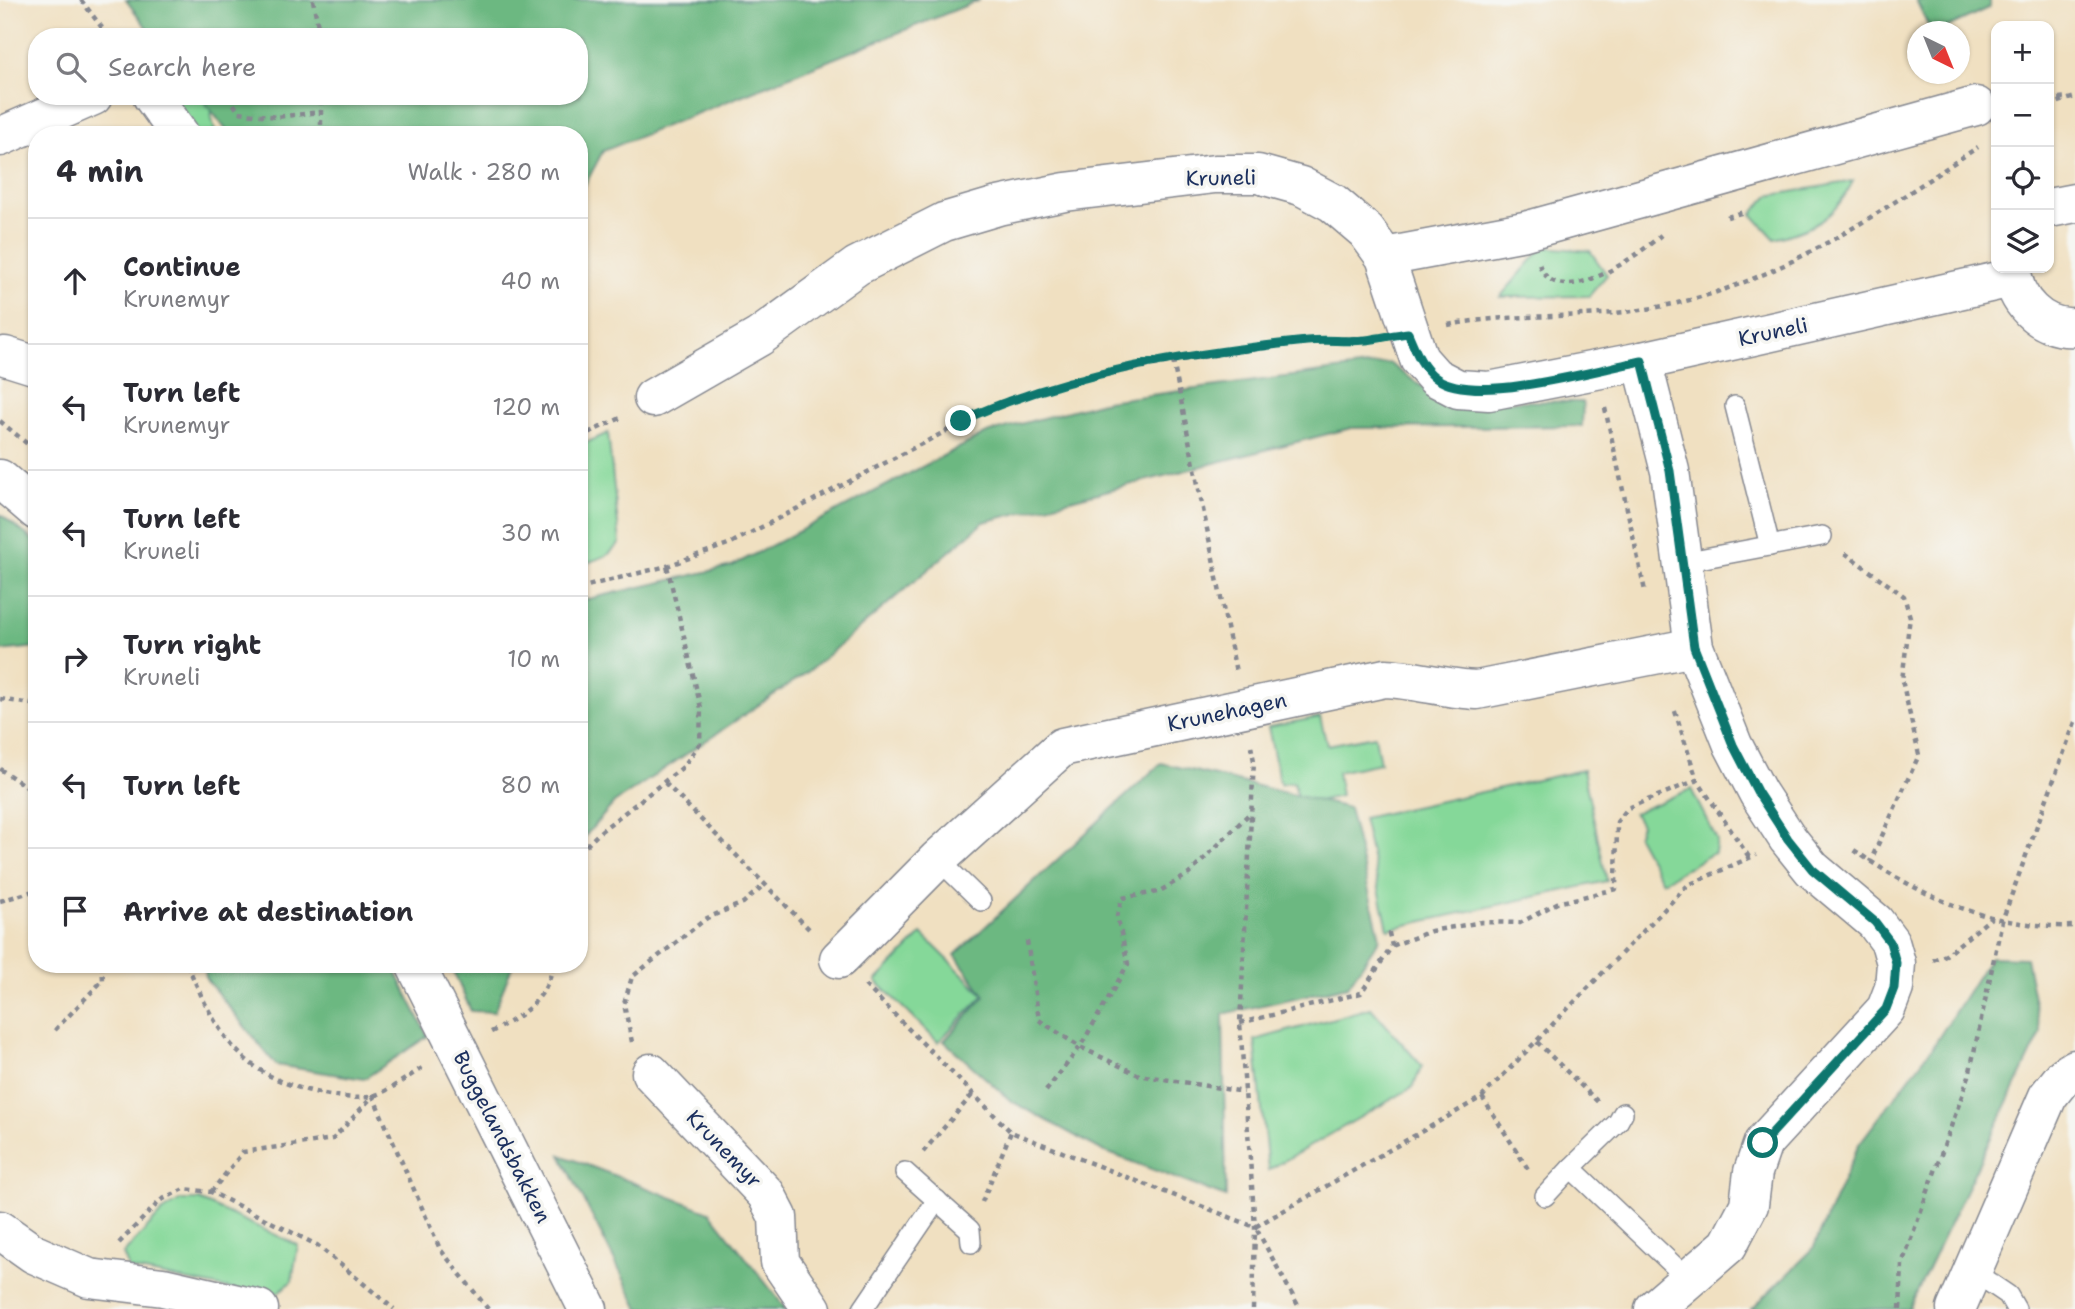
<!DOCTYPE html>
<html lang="en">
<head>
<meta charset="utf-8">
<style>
	:root { --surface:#fff; --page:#f7f7f7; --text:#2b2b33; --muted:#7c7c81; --line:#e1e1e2 }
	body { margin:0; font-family:"Shantell Sans",sans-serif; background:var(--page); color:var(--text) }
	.controls { position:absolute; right:21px; top:21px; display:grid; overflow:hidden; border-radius:14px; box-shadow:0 2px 5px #0004 }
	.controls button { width:63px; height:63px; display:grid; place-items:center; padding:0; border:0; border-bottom:2px solid var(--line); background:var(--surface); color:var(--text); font:35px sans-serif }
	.compass { position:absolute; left:1907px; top:21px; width:63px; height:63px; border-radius:50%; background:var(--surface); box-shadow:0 2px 5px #0004; rotate:137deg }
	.stop { position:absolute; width:21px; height:21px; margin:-16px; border:5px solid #0f766e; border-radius:50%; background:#fff }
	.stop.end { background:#0f766e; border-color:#fff; box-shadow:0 2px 7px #0008 }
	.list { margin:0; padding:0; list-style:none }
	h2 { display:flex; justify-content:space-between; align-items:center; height:91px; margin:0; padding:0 28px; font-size:30px }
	h2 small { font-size:23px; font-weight:400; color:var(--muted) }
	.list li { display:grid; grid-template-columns:46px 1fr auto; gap:21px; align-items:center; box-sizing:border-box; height:126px; padding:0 28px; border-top:2px solid var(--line) }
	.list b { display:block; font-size:26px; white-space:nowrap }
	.list p { margin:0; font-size:23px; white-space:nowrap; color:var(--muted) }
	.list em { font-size:23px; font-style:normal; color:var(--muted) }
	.icon { flex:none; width:38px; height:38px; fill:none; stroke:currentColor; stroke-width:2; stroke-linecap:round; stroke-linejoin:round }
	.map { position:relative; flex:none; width:2075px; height:1309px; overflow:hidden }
	.search { position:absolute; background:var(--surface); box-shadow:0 2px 5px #0004; left:28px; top:28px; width:560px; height:77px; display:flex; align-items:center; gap:18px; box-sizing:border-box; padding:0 24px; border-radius:28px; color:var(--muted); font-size:26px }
	.panel { position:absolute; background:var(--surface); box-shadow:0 2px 5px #0004; left:28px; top:126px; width:560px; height:847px; border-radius:28px }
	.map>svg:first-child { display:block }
</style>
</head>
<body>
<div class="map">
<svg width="2075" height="1309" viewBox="0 0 2075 1309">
	<rect width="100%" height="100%" fill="#f6f6f2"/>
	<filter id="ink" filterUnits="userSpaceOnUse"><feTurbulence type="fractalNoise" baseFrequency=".0143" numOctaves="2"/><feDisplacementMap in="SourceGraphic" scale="14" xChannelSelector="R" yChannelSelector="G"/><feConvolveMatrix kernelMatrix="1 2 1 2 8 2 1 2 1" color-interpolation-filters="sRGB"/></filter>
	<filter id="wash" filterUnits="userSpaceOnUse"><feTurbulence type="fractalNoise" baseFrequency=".00686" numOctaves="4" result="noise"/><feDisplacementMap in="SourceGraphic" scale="28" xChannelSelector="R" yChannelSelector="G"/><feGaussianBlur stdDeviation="1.57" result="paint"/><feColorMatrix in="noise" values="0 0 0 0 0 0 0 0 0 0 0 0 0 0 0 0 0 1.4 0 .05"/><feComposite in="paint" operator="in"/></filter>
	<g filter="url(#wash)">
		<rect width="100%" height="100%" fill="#f0e0c1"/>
		<g fill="#85d899" stroke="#50847c" stroke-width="2">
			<path d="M 160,96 L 232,96 L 233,99 L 211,114 L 215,132 L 191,135 Z"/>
			<path d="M 1853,181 C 1834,219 1815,228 1775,239 L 1752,214 L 1768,196 Z"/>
			<path d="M 1543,247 L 1590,251 L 1607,275 L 1589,296 L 1500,297 Z"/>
			<path d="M 608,433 L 620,543 L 608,555 L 579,566 L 579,446 Z"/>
			<path d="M 1320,717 L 1327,745 L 1375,736 L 1380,763 L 1337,772 L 1341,796 L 1298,805 L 1294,782 L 1280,784 L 1268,727 Z"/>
			<path d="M 1583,770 L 1607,881 L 1388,929 L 1363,818 Z"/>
			<path d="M 1691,789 L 1717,840 L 1715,852 L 1662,882 L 1637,836 L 1641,825 L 1634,813 Z"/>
			<path d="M 922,934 L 984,995 L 938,1042 L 876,981 Z"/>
			<path d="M 1371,1008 L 1422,1066 L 1413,1087 L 1268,1170 L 1255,1040 Z"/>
			<path d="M 181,1200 L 199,1200 L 298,1245 L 292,1281 L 274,1296 L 266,1296 L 129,1269 L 123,1254 L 162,1212 Z"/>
		</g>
		<g fill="#6cb881" stroke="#447470" stroke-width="2">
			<path d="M 126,0 L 980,0 L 603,151 L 579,196 L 579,135 L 230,135 L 200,96 L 579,96 L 579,37 L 154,37 Z"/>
			<path d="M 1916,0 L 1990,0 L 1990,7 L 1939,31 L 1931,31 Z"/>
			<path d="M 1389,363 L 1441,400 L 1583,402 L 1582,426 L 1351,428 L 984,522 L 809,671 L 614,803 L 579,843 L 579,601 L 732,566 L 987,433 L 1106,401 Z"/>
			<path d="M 0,514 L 37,543 L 37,647 L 0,651 Z"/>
			<path d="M 1161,763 L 1349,808 L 1380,938 L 1348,986 L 1223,1014 L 1226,1197 L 1103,1151 L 1011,1101 L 944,1041 L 985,996 L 955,955 Z"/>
			<path d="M 1990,957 L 2026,958 L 2041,1033 L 1909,1309 L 1752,1309 L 1813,1249 L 1859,1144 L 1932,1048 Z"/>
			<path d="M 203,964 L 392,964 L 428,1036 L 364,1079 L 276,1065 L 207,980 Z"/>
			<path d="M 450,964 L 513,964 L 494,1012 L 471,1011 Z"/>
			<path d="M 561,1155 L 710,1212 L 786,1309 L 639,1309 Z"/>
		</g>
	</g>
	<g filter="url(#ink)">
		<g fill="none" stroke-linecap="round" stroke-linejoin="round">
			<defs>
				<g id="service">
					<path d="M 1735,406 L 1770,546"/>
					<path d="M 1683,562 L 1822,536"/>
					<path d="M 938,859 L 981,901"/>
					<path d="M 1623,1113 L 1618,1122 L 1571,1168 L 1689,1280"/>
					<path d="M 905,1172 L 970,1230 L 971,1243"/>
					<path d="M 1545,1196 L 1571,1168"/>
					<path d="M 1974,1272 L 2008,1295 L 2016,1309"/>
					<path d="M 863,1309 L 937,1200"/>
				</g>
				<g id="minor">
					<path d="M 152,96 L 180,135"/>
					<path d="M 0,137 L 93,96"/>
					<path d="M 1385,257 L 1525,231 L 1976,106"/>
					<path d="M 5,356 L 37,366"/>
					<path d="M 1642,361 L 1670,471 L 1694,647 L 1733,745 L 1758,793 L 1788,839 L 1812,869 L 1875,922 L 1890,942 L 1896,963 L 1894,988 L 1886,1009 L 1763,1143 L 1753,1172 L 1749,1205 L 1728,1245 L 1654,1309"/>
					<path d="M 653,398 L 759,337 L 857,266 L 944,222 L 998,206 L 1065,192 L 1215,174 L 1258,174 L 1301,186 L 1333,203 L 1366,231 L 1385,257 L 1419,359 L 1435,377 L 1458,389 L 1489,391 L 1642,361 L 2012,278"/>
					<path d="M 839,959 L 938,859 L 1062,747 L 1385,678 C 1416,679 1445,689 1477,690 L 1694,647"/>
					<path d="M 651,1073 L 766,1194 L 778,1217 L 780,1262 L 812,1309"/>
					<path d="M 0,1230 L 34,1254 L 89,1278 L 163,1287 L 259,1309"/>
				</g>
				<g id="tertiary">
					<path d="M 2049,208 L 2075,203"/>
					<path d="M 2012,268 C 2013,300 2041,330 2075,327"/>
					<path d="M 0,479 L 37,511"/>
					<path d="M 415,964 L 588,1309"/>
					<path d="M 1956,1309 L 2048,1096 L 2064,1076 L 2075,1069"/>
				</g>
			</defs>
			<use href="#service" stroke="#868890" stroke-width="22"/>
			<use href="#minor" stroke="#868890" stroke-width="41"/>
			<use href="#tertiary" stroke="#868890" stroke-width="41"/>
			<g stroke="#868890" stroke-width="4.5" stroke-dasharray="5 5" stroke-linecap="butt">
				<path d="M 81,0 L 109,37"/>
				<path d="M 313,0 L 320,37"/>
				<path d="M 228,96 L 239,112 L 276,117 L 321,112"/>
				<path d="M 2049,99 L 2069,97"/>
				<path d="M 2049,105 L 2075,97"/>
				<path d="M 321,135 L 321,96"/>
				<path d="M 1727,217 L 1744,212"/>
				<path d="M 1539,264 C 1557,315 1639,255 1661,235"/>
				<path d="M 1448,325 C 1508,313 1572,319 1633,311 C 1766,294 1869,219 1978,147"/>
				<path d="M 1173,361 L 1236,672"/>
				<path d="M 1605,408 L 1645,591"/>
				<path d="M 0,421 L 37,452"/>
				<path d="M 579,437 L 623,417"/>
				<path d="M 1845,553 L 1904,596 L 1910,617 L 1902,680 L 1919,755 L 1870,862"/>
				<path d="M 579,588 L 667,566 L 731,543 L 1004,401 L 1066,382 L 1173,361 L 1309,341 L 1374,338"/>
				<path d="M 0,699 L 37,705"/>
				<path d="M 1675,711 L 1697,780 L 1749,857"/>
				<path d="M 1251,746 L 1254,761 L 1240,1023 L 1255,1227 L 1253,1309"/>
				<path d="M 0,769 L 37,794"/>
				<path d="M 665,783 L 812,932"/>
				<path d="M 1854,850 C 1921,897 1991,929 2075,926"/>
				<path d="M 579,853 L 601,831 L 683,767 L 700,743 L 701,708 L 667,566"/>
				<path d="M 0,901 L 37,890"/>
				<path d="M 1027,941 L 1039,1020 L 1080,1047 L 1139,1075 L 1244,1092"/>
				<path d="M 1392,946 L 1431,931 L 1482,922 L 1520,923 L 1557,903 L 1616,889 L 1617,822 L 1628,808 L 1697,780"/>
				<path d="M 1933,960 L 1946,955 L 1991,918"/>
				<path d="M 187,964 C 218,1035 239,1075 319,1093 C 334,1096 357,1100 372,1096 C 389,1092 408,1076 424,1067"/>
				<path d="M 865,985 L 1011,1132 L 1255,1227 L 1482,1097 L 1688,885 L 1756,855"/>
				<path d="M 1240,1023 L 1361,993 L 1392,946 L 1388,929"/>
				<path d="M 55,1030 L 103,980 L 102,964"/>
				<path d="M 491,1032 C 520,1017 548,1000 553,964"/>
				<path d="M 632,1042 L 624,1004 L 632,977 L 707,918 L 743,903 L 765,884"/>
				<path d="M 1537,1042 L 1599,1103"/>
				<path d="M 1046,1091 L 1080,1047 L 1128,964 L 1117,916 L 1122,898 L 1158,892 L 1189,874 L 1251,812"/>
				<path d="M 1482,1097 L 1530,1172"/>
				<path d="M 923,1152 L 973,1094"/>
				<path d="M 211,1192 L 243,1152 L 333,1139 L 373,1096 L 440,1249 L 488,1309"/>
				<path d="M 982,1202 L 1011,1132"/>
				<path d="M 1257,1230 L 1300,1309"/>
				<path d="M 119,1243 L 161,1200 L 184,1189 L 211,1192 L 317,1245 L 394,1309"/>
				<path d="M 1900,1309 L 1902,1264 L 1969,1076 L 2002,921 L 2075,722"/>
			</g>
			<use href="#service" stroke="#fff" stroke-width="19"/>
			<use href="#minor" stroke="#fff" stroke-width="38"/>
			<use href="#tertiary" stroke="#fff" stroke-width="38"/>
		</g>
	</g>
	<g fill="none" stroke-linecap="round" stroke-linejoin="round" filter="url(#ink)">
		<path stroke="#0f766e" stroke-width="9" d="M 961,421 C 1068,372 1191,353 1307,341 C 1326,339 1346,342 1366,340 C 1380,338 1394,335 1408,333 C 1415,349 1421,367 1436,378 C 1476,406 1593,370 1642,361 L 1670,471 L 1694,647 L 1733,745 L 1758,793 L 1788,839 L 1812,869 L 1875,922 L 1890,942 L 1896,963 L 1894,988 L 1886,1009 L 1763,1143"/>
	</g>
	<g text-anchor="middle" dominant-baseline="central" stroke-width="7" stroke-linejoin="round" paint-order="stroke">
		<g font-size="21" fill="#1b2f5e" stroke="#f6f6f2">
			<text transform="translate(1221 178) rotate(-1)">Kruneli</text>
			<text transform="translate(1773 332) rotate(-12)">Kruneli</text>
			<text transform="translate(1227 712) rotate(-12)">Krunehagen</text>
			<text transform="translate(502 1137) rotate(63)">Buggelandsbakken</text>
			<text transform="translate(724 1149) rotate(46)">Krunemyr</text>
		</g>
	</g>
</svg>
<div class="controls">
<button>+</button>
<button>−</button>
<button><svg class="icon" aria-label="locate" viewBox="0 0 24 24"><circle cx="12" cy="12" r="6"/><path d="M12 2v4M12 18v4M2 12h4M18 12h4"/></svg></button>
<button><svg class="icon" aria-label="layers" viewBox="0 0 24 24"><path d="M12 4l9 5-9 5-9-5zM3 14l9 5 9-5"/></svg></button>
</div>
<svg class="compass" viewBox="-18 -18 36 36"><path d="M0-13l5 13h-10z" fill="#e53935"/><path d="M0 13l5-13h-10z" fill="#7c7c81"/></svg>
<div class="stop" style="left:1763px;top:1143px"></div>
<div class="stop end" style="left:961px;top:421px"></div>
<div class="search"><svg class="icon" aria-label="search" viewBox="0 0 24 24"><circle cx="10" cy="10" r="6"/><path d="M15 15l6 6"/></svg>Search here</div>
<section class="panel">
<h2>4 min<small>Walk · 280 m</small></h2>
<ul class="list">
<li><svg class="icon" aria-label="ahead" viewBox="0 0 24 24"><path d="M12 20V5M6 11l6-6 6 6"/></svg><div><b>Continue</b><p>Krunemyr</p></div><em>40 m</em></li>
<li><svg class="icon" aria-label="left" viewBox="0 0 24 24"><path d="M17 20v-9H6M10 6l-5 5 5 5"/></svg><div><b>Turn left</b><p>Krunemyr</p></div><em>120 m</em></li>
<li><svg class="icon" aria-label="left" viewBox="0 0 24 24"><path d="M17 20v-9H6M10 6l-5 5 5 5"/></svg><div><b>Turn left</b><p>Kruneli</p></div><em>30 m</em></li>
<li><svg class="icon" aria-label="right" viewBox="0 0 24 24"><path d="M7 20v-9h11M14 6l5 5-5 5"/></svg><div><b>Turn right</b><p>Kruneli</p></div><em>10 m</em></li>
<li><svg class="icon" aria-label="left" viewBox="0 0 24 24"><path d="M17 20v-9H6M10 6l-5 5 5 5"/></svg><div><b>Turn left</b></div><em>80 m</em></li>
<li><svg class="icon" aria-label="arrive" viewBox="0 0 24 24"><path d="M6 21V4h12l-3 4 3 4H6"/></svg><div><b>Arrive at destination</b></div></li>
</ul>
</section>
</div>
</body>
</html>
